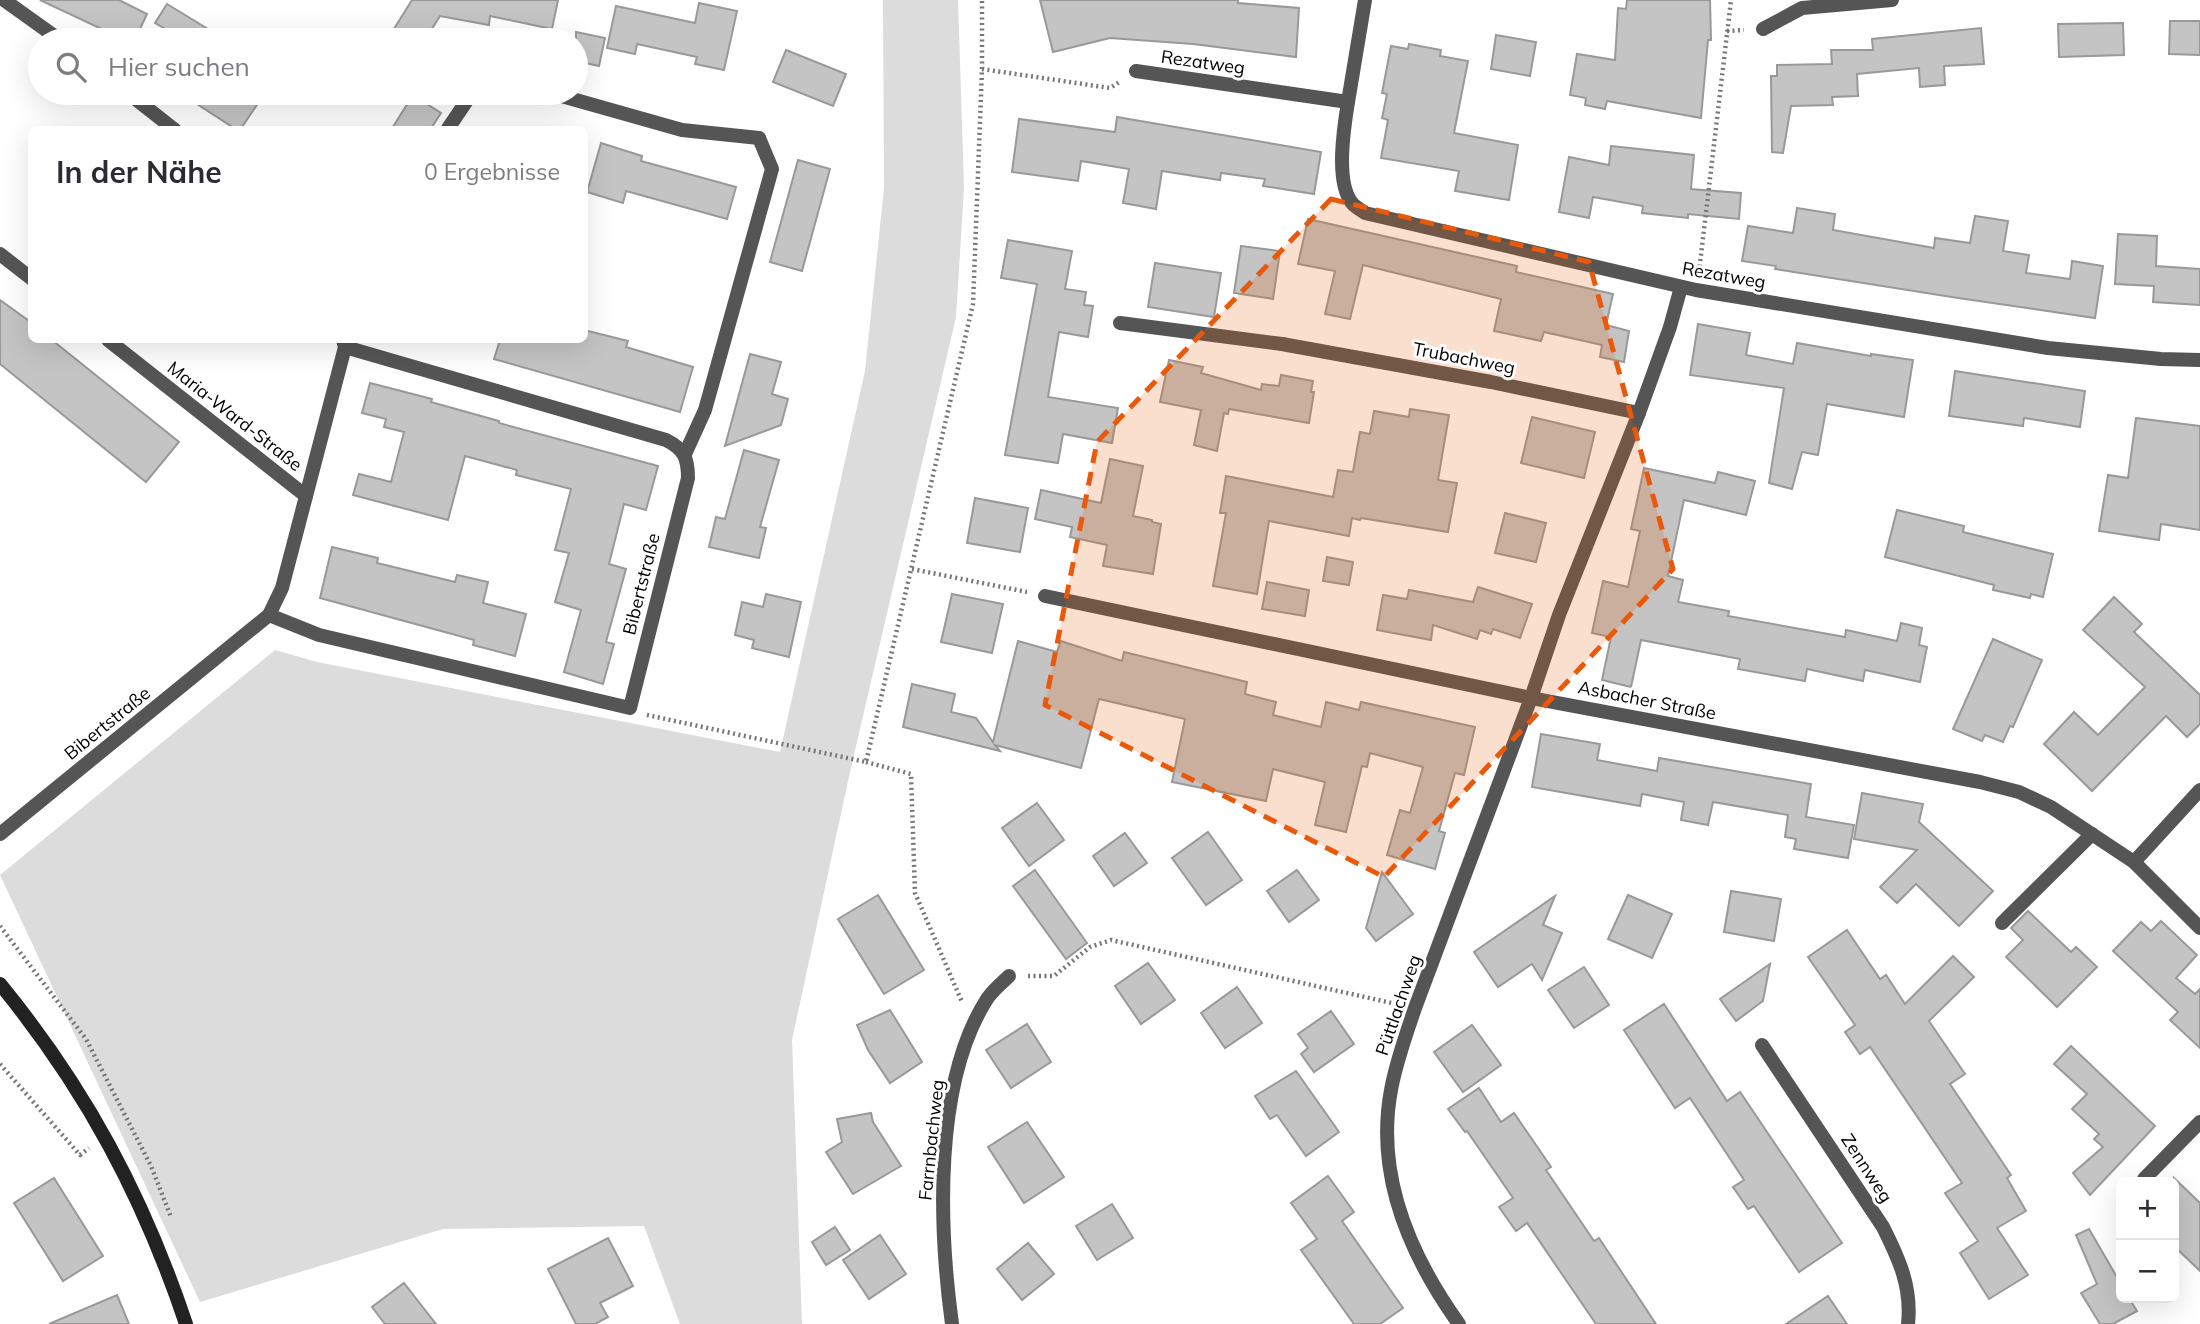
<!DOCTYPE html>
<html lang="de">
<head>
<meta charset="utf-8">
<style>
	:root { --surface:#fff; --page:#f2f2f3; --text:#2b2b33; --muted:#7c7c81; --line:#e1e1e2 }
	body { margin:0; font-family:Mulish,sans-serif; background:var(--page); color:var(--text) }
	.controls { position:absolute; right:21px; bottom:21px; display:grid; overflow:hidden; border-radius:10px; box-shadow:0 7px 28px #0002 }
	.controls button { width:63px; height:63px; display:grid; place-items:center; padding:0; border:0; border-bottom:2px solid var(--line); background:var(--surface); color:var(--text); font:35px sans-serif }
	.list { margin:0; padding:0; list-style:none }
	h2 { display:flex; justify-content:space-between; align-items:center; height:91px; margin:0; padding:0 28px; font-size:30px }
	h2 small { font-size:23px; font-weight:400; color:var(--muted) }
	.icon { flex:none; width:38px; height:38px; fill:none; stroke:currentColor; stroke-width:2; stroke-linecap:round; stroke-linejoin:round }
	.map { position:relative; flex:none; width:2200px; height:1324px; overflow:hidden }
	.search { position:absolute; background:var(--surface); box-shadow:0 7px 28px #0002; left:28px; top:28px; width:560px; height:77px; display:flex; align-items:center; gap:18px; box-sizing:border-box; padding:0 24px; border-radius:38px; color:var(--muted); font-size:26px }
	.panel { position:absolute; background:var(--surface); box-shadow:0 7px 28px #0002; left:28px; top:126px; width:560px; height:217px; border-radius:10px }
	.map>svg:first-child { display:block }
</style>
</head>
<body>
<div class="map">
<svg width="2200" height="1324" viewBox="0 0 2200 1324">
	<rect width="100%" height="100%" fill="#fff"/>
	<path fill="#dcdcdc" d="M 883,0 L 958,0 L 964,188 L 956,317 L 850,772 L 792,1040 L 802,1324 L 680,1324 L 644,1226 L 443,1229 L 200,1302 L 0,875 L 275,650 L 317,662 L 780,752 L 865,371 L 884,188 Z"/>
	<g fill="#c4c4c4" stroke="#999" stroke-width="2">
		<path d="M 40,0 L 119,0 L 147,14 L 135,40 L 125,40 Z"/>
		<path d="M 412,0 L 558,0 L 552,29 L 490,16 L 489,25 L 440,16 L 425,40 L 387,40 Z"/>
		<path d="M 1040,0 L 1238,0 L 1238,3 L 1299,8 L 1296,57 L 1193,44 L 1110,38 L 1053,52 Z"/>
		<path d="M 1627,0 L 1710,0 L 1711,40 L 1708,40 L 1701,118 L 1607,101 L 1605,109 L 1585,105 L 1586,98 L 1570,95 L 1577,54 L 1615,60 L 1618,8 L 1626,9 Z"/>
		<path d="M 699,3 L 737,11 L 724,70 L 695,64 L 697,57 L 637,44 L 635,54 L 607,48 L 616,6 L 695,23 Z"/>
		<path d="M 167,4 L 226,40 L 184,40 L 155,23 Z"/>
		<path d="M 2170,21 L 2200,21 L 2200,55 L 2169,54 Z"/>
		<path d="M 2123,23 L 2124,55 L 2059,57 L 2058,24 Z"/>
		<path d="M 1981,28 L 1984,64 L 1944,66 L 1945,85 L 1920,87 L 1919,68 L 1857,74 L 1858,96 L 1832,97 L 1833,105 L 1791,106 L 1783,153 L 1772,152 L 1771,76 L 1777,76 L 1777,65 L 1832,64 L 1831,50 L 1873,50 L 1872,39 Z"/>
		<path d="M 576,32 L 605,38 L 599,66 L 576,61 Z"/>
		<path d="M 1496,35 L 1536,42 L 1530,76 L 1491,69 Z"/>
		<path d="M 1409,44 L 1441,50 L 1440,56 L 1468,61 L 1454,133 L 1518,145 L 1509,200 L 1455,191 L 1459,171 L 1381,158 L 1388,120 L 1382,118 L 1387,94 L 1382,93 L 1391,46 L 1408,49 Z"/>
		<path d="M 786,50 L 846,74 L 833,106 L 773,82 Z"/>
		<path d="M 180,93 L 265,93 L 240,130 L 237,130 Z"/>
		<path d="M 413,95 L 441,113 L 430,130 L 391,130 Z"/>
		<path d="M 1117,117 L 1321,152 L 1314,194 L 1263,186 L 1265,179 L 1221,173 L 1220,180 L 1162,171 L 1156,209 L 1123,203 L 1129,169 L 1081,161 L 1078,181 L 1012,172 L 1019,119 L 1115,132 Z"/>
		<path d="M 601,143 L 642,156 L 641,161 L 736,187 L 727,219 L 626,191 L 623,203 L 587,192 Z"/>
		<path d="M 1611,146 L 1694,155 L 1691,189 L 1741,193 L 1739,219 L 1688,214 L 1688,218 L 1642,213 L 1643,206 L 1593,197 L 1589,218 L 1559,212 L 1569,157 L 1609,165 Z"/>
		<path d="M 798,160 L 830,169 L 802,271 L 770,262 Z"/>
		<path d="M 1797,208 L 1835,214 L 1833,230 L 1934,248 L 1935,238 L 1970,243 L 1975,216 L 2008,221 L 2003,251 L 2029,255 L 2026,273 L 2070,279 L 2072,261 L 2103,266 L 2095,318 L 1958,298 L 1775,269 L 1776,266 L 1742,261 L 1748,226 L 1793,233 Z"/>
		<path d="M 1308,219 L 1517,266 L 1516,272 L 1613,294 L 1606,325 L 1629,331 L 1624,362 L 1600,357 L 1602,345 L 1544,332 L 1541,341 L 1494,331 L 1501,299 L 1363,265 L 1350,319 L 1325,314 L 1335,271 L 1298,264 Z"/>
		<path d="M 2118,234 L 2157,236 L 2156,266 L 2200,269 L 2200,305 L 2153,302 L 2154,286 L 2115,284 Z"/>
		<path d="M 1008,240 L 1072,251 L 1065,289 L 1086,292 L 1084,305 L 1093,306 L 1088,337 L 1059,332 L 1048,397 L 1118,408 L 1112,443 L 1063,434 L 1058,463 L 1005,455 L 1037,284 L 1001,278 Z"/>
		<path d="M 1241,246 L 1280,251 L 1273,299 L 1234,293 Z"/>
		<path d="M 1155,263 L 1221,273 L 1214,317 L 1148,307 Z"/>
		<path d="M 0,300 L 32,323 L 32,340 L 52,340 L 179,442 L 146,482 L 0,364 Z"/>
		<path d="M 1698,324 L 1750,333 L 1746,355 L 1793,364 L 1797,343 L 1871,356 L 1871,354 L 1913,360 L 1904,417 L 1827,404 L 1818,455 L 1802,452 L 1792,489 L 1769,483 L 1784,388 L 1690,375 Z"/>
		<path d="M 584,330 L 628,341 L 626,347 L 693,367 L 680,412 L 494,359 L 500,340 L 584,340 Z"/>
		<path d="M 750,354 L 781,362 L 772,394 L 788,399 L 781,425 L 725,446 Z"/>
		<path d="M 1169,360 L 1203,367 L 1201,373 L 1261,390 L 1262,384 L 1279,386 L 1281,375 L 1313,381 L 1311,392 L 1314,392 L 1309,423 L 1229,409 L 1228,414 L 1224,413 L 1217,451 L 1194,445 L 1201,410 L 1160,402 Z"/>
		<path d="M 1955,371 L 2085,391 L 2080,427 L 2024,418 L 2023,426 L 1949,416 Z"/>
		<path d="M 370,383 L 432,399 L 431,402 L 499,421 L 499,423 L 658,466 L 646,510 L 624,504 L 609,564 L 626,569 L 606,642 L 614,644 L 603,684 L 564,672 L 581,610 L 555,602 L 569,553 L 555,550 L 571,489 L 516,475 L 517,470 L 465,456 L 448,520 L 353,495 L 359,474 L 391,482 L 404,432 L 384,427 L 386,419 L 362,413 Z"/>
		<path d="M 1410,409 L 1449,415 L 1438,480 L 1457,483 L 1448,532 L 1361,518 L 1360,520 L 1352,518 L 1349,536 L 1269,521 L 1257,594 L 1213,586 L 1226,513 L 1220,513 L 1226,476 L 1333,497 L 1338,470 L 1353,472 L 1360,432 L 1370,434 L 1374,411 L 1409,417 Z"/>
		<path d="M 1532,417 L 1595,432 L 1584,478 L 1521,463 Z"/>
		<path d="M 2136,418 L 2200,426 L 2200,530 L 2161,524 L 2159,540 L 2099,531 L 2108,475 L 2128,478 Z"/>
		<path d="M 744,450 L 779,460 L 760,527 L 766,528 L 759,558 L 709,547 L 716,517 L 725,519 Z"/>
		<path d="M 1110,459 L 1143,466 L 1133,516 L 1152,520 L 1152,522 L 1161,524 L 1153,574 L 1103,566 L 1107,545 L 1070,537 L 1072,527 L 1035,519 L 1041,490 L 1101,503 Z"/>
		<path d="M 1644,468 L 1715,483 L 1718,472 L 1755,481 L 1746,515 L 1684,500 L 1668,576 L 1683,580 L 1678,602 L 1729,611 L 1728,616 L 1845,637 L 1846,630 L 1897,641 L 1901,623 L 1922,628 L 1919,645 L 1927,647 L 1920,682 L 1865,670 L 1863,681 L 1807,669 L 1805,681 L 1738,669 L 1740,659 L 1641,640 L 1631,687 L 1602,680 L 1611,637 L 1592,633 L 1603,581 L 1628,587 L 1640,531 L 1631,529 Z"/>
		<path d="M 975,498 L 1028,508 L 1020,552 L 967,543 Z"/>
		<path d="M 1897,510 L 1964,526 L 1963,532 L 2053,554 L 2043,597 L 2031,594 L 2030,598 L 1993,590 L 1994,585 L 1885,557 Z"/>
		<path d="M 1505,513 L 1546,523 L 1536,562 L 1495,553 Z"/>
		<path d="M 332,547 L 378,558 L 377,563 L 455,582 L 457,575 L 488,582 L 483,603 L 526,614 L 515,656 L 473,645 L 474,640 L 320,598 Z"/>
		<path d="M 1327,557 L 1353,562 L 1349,585 L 1323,581 Z"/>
		<path d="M 1267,582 L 1309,590 L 1305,616 L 1262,609 Z"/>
		<path d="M 1478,587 L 1532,604 L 1520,638 L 1493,629 L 1491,634 L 1480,630 L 1477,639 L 1433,625 L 1431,640 L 1377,630 L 1383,595 L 1407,599 L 1409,590 L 1473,602 Z"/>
		<path d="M 766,594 L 801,602 L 789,657 L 752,648 L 754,640 L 735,635 L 742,602 L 763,607 Z"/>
		<path d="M 952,594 L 1003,604 L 992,653 L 941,642 Z"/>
		<path d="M 2114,597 L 2142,624 L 2134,632 L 2200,695 L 2200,724 L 2187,737 L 2166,716 L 2092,791 L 2044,744 L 2074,712 L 2098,735 L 2145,687 L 2083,630 Z"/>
		<path d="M 1993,639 L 2042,660 L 2013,727 L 2010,726 L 2003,742 L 1985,735 L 1982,741 L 1953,729 Z"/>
		<path d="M 1018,641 L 1057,652 L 1061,641 L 1122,661 L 1124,652 L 1247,682 L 1245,694 L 1276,702 L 1273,715 L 1321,727 L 1326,702 L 1359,710 L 1361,702 L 1475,727 L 1464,775 L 1455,773 L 1439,831 L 1445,833 L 1435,869 L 1387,855 L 1400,810 L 1410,813 L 1423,767 L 1370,753 L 1367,767 L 1362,766 L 1346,832 L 1315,825 L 1325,782 L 1273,769 L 1266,801 L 1172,782 L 1185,719 L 1099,699 L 1081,768 L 995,745 L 1000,751 L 903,727 L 912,684 L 955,694 L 951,712 L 976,718 L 993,742 Z"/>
		<path d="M 1541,734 L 1600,744 L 1597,760 L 1657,771 L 1659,758 L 1811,784 L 1806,817 L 1854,825 L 1848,858 L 1794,849 L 1796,839 L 1785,837 L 1788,815 L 1713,802 L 1708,825 L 1681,820 L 1684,802 L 1642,794 L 1640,806 L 1532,787 Z"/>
		<path d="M 1862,793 L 1923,804 L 1919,822 L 1993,891 L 1959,926 L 1916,884 L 1897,903 L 1880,887 L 1917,850 L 1854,839 Z"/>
		<path d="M 1037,803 L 1064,840 L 1029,866 L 1002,828 Z"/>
		<path d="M 1208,832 L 1242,880 L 1206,905 L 1172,858 Z"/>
		<path d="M 1125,833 L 1147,863 L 1114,886 L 1093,856 Z"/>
		<path d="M 1035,870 L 1087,943 L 1066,959 L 1013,886 Z"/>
		<path d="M 1297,870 L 1319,900 L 1289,922 L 1267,891 Z"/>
		<path d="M 1382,872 L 1413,914 L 1376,941 L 1366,928 Z"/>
		<path d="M 1731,891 L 1781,899 L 1774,941 L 1724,932 Z"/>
		<path d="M 878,895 L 924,970 L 884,994 L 838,919 Z"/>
		<path d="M 1628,895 L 1672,914 L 1652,958 L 1608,939 Z"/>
		<path d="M 1555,896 L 1543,925 L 1562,933 L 1542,980 L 1532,964 L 1498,987 L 1474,952 Z"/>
		<path d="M 2028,911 L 2071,952 L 2076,947 L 2097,967 L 2057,1007 L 2006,957 L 2023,940 L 2011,928 Z"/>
		<path d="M 2161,921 L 2197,955 L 2176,978 L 2195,994 L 2200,989 L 2200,1048 L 2170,1020 L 2178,1012 L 2113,951 L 2141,922 L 2151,931 Z"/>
		<path d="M 1847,930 L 1880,979 L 1886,975 L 1905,1004 L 1953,956 L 1974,977 L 1929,1021 L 1965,1074 L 1950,1084 L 2011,1175 L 2007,1178 L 2026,1211 L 1997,1228 L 2028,1275 L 1989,1299 L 1960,1253 L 1978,1241 L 1945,1193 L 1962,1183 L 1870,1047 L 1860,1054 L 1845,1032 L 1855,1025 L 1808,957 Z"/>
		<path d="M 1148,963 L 1175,1000 L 1141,1024 L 1115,986 Z"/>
		<path d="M 1770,964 L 1763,1001 L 1736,1021 L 1720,999 Z"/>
		<path d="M 1584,967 L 1609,1005 L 1574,1028 L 1548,990 Z"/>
		<path d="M 1237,987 L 1262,1023 L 1225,1048 L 1201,1013 Z"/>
		<path d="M 1664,1004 L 1727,1101 L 1740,1092 L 1842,1243 L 1799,1272 L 1754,1206 L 1748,1209 L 1733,1187 L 1744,1180 L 1690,1098 L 1675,1108 L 1624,1030 Z"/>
		<path d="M 890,1010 L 922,1062 L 890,1083 L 868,1050 L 857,1025 Z"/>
		<path d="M 1331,1011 L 1354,1044 L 1314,1072 L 1301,1054 L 1308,1048 L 1298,1034 Z"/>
		<path d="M 1027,1024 L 1051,1062 L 1011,1088 L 986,1050 Z"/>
		<path d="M 1472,1025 L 1501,1065 L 1463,1092 L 1434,1052 Z"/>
		<path d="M 2071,1046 L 2155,1126 L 2090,1195 L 2073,1173 L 2103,1147 L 2094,1139 L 2099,1134 L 2072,1109 L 2087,1094 L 2054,1064 Z"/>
		<path d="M 1296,1071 L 1339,1132 L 1306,1156 L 1277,1115 L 1270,1119 L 1255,1096 Z"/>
		<path d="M 1479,1088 L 1501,1122 L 1514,1113 L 1551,1167 L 1546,1170 L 1594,1241 L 1599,1238 L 1656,1324 L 1596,1324 L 1527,1223 L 1516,1231 L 1499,1207 L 1513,1198 L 1467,1131 L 1465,1132 L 1448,1109 Z"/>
		<path d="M 871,1113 L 873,1122 L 901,1166 L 853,1194 L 826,1152 L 842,1142 L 837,1119 Z"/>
		<path d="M 1027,1122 L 1064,1177 L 1024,1203 L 988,1147 Z"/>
		<path d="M 1328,1176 L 1354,1212 L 1342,1221 L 1403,1308 L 1380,1324 L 1354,1324 L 1301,1250 L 1317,1239 L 1291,1203 Z"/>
		<path d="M 54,1178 L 103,1256 L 63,1281 L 14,1203 Z"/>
		<path d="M 2174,1178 L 2200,1203 L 2200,1271 L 2174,1246 Z"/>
		<path d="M 1112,1204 L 1133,1238 L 1097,1260 L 1076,1226 Z"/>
		<path d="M 835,1227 L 850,1250 L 826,1265 L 812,1242 Z"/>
		<path d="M 2089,1229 L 2121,1284 L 2121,1298 L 2129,1298 L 2137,1311 L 2113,1324 L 2100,1324 L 2081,1293 L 2097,1284 L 2076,1235 Z"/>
		<path d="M 880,1235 L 906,1274 L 869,1299 L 843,1260 Z"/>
		<path d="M 608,1238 L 633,1286 L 600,1303 L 608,1317 L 595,1324 L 576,1324 L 548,1269 Z"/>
		<path d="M 1028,1243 L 1054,1274 L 1022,1300 L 997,1269 Z"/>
		<path d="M 404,1283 L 436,1324 L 385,1324 L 372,1307 Z"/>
		<path d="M 117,1295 L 129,1324 L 49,1324 Z"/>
		<path d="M 1828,1296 L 1847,1324 L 1786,1324 Z"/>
	</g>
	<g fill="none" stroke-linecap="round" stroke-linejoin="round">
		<g stroke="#777" stroke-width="4.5" stroke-dasharray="2 3.5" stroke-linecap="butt">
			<path d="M 1727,31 L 1744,30"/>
			<path d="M 982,69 L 1110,88 L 1121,81"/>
			<path d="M 1699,272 L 1731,0"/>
			<path d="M 912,569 L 1027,592"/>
			<path d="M 647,715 L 866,762 L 973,304 L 982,69 L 982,0"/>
			<path d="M 866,762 L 911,774 L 915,893 L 962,1002"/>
			<path d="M 0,926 L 86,1039 L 151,1166 L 171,1217"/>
			<path d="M 1028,976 L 1054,976 L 1090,947 L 1111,940 L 1396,1004"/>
			<path d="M 0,1064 L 80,1155 L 89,1148"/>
		</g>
		<g stroke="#555" stroke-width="14">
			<path d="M 1120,323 L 1282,344"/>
			<path d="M 685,454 L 705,410 L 772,169 L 759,138"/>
			<path d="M 2002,923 L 2092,834"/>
			<path d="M 2144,1179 L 2200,1122"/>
		</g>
		<g stroke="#555" stroke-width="14">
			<path d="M 4,0 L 60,40"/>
			<path d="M 1763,29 L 1802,8 L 1892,0"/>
			<path d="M 1136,71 L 1348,102 C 1344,127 1335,182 1352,203 C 1355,207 1361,210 1365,213 L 1696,290 L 2048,348 L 2161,359 L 2200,360"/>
			<path d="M 128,93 L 175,130"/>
			<path d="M 551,93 L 682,130 L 759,138"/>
			<path d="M 1348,102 L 1365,0"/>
			<path d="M 447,130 L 472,93"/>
			<path d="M 0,254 L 32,279"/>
			<path d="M 108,340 L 306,496"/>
			<path d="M 1282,344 L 1491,382 L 1639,413"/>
			<path d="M 1045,596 L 1531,698 L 1980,782 L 2019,792 L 2051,807 L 2134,862 L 2200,928"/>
			<path d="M 269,615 L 319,635 L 630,708 L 688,478 C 688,458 684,449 666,440 L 345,347"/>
			<path d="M 0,834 L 269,615 L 282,588 L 345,347 L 343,340"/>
			<path d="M 2134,862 L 2200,790"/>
			<path d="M 1762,1045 L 1883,1227 C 1899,1259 1912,1287 1908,1324"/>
			<path d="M 952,1324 C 939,1228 933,1083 987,999 C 993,990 1002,983 1009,976"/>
			<path d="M 1459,1324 C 1411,1257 1375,1175 1391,1090 C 1396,1062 1406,1035 1415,1008 L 1531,698 L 1559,615 L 1639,413 L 1670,327 L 1681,287"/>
		</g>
		<path stroke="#222" stroke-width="14" d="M 0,984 C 86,1089 143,1196 186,1324"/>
	</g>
	<path fill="#e8590c" fill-opacity="0.2" stroke="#e8590c" stroke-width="5" stroke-dasharray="14 9" stroke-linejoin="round" d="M 1331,199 L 1589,262 L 1673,569 L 1384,877 L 1045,705 L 1097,442 Z"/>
	<g text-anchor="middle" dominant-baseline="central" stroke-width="6" stroke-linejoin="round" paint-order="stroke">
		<g font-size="18" fill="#000" stroke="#fff">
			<text transform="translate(1203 62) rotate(8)">Rezatweg</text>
			<text transform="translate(1724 275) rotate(10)">Rezatweg</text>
			<text transform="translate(1464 358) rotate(11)">Trubachweg</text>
			<text transform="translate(235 416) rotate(38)">Maria-Ward-Straße</text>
			<text transform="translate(641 584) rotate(-76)">Bibertstraße</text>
			<text transform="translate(1647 700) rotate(11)">Asbacher Straße</text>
			<text transform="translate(107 723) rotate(-39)">Bibertstraße</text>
			<text transform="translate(1398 1005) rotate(-71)">Püttlachweg</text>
			<text transform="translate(931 1140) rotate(-84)">Farrnbachweg</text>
			<text transform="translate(1867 1168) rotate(57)">Zennweg</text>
		</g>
	</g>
</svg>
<div class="controls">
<button>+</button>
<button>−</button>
</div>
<div class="search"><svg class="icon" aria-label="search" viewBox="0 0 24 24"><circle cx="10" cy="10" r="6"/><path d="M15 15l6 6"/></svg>Hier suchen</div>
<section class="panel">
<h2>In der Nähe<small>0 Ergebnisse</small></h2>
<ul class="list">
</ul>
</section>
</div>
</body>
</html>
